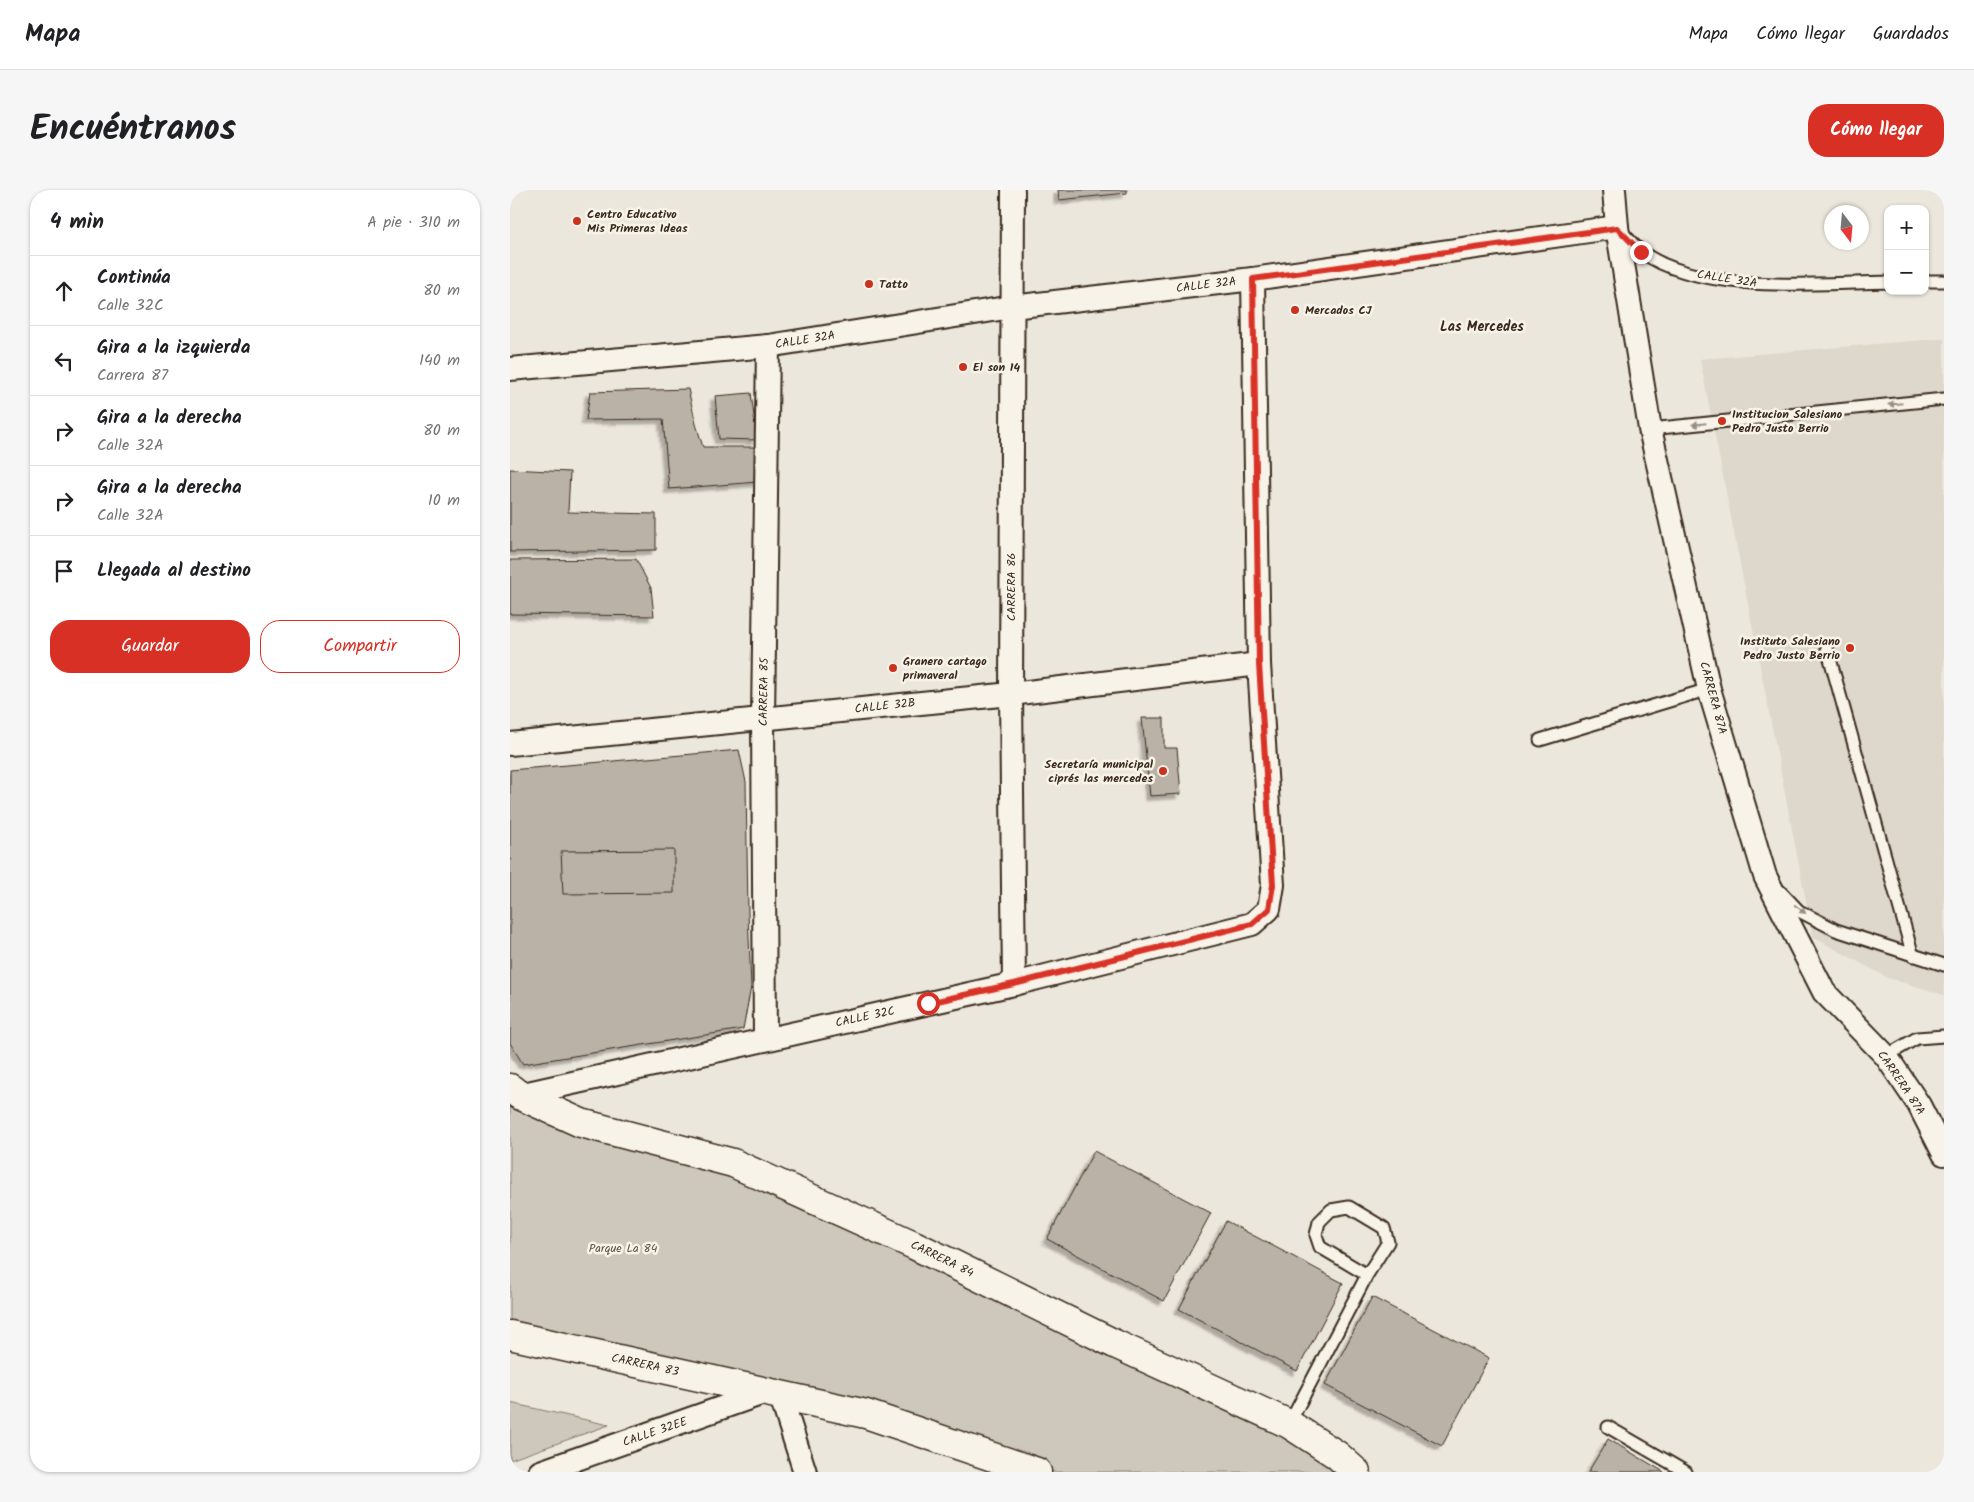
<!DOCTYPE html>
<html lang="es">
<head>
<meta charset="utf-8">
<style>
	:root { --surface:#fff; --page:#f6f6f6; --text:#202124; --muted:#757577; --line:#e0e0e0; --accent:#d93025 }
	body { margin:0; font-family:Kalam,sans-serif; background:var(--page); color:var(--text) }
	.controls { position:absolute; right:15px; top:15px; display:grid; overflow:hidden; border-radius:10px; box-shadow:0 1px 4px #0004 }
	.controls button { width:45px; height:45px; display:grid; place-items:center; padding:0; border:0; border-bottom:1px solid var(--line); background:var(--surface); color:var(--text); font:25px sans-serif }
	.compass { position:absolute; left:1314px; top:15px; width:45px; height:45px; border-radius:50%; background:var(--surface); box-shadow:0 1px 4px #0004; rotate:164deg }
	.stop { position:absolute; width:15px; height:15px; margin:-11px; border:4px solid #d93025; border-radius:50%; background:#fff }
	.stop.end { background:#d93025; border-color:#fff; box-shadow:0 1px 5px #0008 }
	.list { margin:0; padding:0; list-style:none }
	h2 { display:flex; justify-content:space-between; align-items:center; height:65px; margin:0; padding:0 20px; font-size:21px }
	h2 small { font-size:16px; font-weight:400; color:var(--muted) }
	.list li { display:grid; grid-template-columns:32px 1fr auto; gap:15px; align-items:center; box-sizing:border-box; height:70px; padding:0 20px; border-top:1px solid var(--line) }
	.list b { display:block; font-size:19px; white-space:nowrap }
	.list p { margin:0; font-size:16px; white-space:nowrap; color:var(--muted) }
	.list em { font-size:16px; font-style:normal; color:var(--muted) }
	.actions { display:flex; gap:10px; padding:15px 20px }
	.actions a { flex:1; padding:11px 0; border:1px solid var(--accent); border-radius:20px; text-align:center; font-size:18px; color:var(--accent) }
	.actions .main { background:var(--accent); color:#fff }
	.icon { flex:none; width:28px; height:28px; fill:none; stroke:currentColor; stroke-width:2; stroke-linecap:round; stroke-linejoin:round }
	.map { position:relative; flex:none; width:1434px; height:1282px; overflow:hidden; border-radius:20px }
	header { display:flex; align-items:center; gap:30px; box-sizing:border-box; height:70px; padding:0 25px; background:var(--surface); border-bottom:1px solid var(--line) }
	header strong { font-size:24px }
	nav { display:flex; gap:28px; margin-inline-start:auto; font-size:18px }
	.intro { display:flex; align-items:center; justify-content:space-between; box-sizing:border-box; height:120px; padding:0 30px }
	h1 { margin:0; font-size:35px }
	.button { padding:12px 22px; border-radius:20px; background:var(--accent); color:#fff; font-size:18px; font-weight:700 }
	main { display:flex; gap:30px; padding:0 30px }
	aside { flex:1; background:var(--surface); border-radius:20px; box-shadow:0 1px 4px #0004 }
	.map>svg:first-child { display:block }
</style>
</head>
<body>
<header>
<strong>Mapa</strong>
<nav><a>Mapa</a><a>Cómo llegar</a><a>Guardados</a></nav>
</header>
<div class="intro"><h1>Encuéntranos</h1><a class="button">Cómo llegar</a></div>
<main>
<aside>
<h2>4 min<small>A pie · 310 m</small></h2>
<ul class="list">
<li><svg class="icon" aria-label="ahead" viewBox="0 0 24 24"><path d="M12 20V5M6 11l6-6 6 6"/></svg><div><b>Continúa</b><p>Calle 32C</p></div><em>80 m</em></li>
<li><svg class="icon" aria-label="left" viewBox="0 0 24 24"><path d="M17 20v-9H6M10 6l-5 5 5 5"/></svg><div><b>Gira a la izquierda</b><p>Carrera 87</p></div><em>140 m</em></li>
<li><svg class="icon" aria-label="right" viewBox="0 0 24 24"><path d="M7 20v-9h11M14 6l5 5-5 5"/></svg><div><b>Gira a la derecha</b><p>Calle 32A</p></div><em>80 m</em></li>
<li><svg class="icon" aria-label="right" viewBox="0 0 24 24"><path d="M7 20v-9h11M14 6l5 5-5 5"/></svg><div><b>Gira a la derecha</b><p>Calle 32A</p></div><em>10 m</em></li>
<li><svg class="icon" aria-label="arrive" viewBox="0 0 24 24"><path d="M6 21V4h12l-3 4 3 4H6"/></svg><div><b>Llegada al destino</b></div></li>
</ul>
<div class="actions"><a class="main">Guardar</a><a>Compartir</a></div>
</aside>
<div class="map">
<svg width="1434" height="1282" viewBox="0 0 1434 1282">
	<defs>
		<filter id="shadow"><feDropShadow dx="-4.5" dy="4.5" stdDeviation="1" flood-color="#0004"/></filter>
	</defs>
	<rect width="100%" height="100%" fill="#ece7dc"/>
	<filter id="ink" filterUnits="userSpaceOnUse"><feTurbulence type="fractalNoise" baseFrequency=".02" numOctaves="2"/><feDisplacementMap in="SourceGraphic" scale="10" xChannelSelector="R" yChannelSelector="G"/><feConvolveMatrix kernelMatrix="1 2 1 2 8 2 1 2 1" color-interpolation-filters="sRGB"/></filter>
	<g filter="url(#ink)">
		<path fill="#ddd7cc" d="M 1425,149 L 1434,149 L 1434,805 L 1378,788 L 1303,747 L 1190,169 Z"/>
		<g fill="#cec8bc" stroke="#84796d">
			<path d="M 0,894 L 223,973 L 415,1061 L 844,1282 L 520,1282 L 356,1224 L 0,1145 Z"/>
			<path d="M 0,1213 L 99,1235 L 0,1270 Z"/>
		</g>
		<g fill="#bab2a7" stroke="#3b2a1e" filter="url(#shadow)">
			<path d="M 548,0 L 617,0 L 617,3 L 549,10 Z"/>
			<path d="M 178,199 L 186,234 L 193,257 L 249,257 L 248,292 L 159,299 L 153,229 L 76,230 L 80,202 Z"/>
			<path d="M 241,203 L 247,250 L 209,249 L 205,206 Z"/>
			<path d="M 0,279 L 60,282 L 58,322 L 146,324 L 146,360 L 0,362 Z"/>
			<path d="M 126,369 L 141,398 L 144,426 L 0,424 L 0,370 Z"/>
			<path d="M 632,528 L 654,528 L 654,558 L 667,558 L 671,604 L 640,606 Z"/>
			<path d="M 229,560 L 236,592 L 238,723 L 241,797 L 233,839 L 13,874 L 0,853 L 0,580 Z"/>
			<path d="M 164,660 L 164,703 L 53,704 L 51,661 Z"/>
			<path d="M 584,961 L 701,1023 L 654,1111 L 537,1049 Z"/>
			<path d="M 716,1031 L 833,1093 L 787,1181 L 669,1119 Z"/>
			<path d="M 862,1107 L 979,1168 L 932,1256 L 815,1195 Z"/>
			<path d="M 1098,1249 L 1154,1282 L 1078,1282 Z"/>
		</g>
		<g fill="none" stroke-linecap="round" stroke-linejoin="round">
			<defs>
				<g id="lane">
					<path d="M 1110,40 C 1117,47 1124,56 1132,62 C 1189,104 1309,94 1378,92"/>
					<path d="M 1415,91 L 1434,91"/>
					<path d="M 1140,239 L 1434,209"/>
					<path d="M 1317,458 L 1403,766"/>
					<path d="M 1030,550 L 1199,499"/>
					<path d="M 1270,701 L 1289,721 L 1326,740 L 1434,775"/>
					<path d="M 1376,866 L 1407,848 L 1434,846"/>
					<path d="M 779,1234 L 857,1085 L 878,1052 L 874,1038 L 839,1017 L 821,1020 L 809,1032 L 806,1045 L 810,1057 L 857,1085"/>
					<path d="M 1098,1237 L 1176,1282"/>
				</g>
				<g id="street">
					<path d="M 503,0 L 501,504 L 504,794"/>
					<path d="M 1104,0 L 1107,37 L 1140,239 L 1199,499 L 1255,686 L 1314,802 L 1376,866 L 1409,915 L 1434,964"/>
					<path d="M 0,179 L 258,156 L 502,117 L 743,89 L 1107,37"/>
					<path d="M 0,554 L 501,504 L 749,474"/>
					<path d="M 255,849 L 253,529 L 258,156"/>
					<path d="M 9,905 L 504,794 L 742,734 L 759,719 L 763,695 L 749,474 L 743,89"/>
					<path d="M 270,1204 L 295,1282"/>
					<path d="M 30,1282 L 259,1201"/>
				</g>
				<g id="secondary">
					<path d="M 0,898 L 9,905 L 71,933 L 223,973 L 404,1055 L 605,1154 L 779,1234 L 827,1265 L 846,1282"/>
					<path d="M 0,1145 L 356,1224 L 527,1282"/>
				</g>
			</defs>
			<use href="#lane" stroke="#3b2a1e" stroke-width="15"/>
			<use href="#street" stroke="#3b2a1e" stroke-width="26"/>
			<use href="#secondary" stroke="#3b2a1e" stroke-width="31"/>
			<use href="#lane" stroke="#f7f3e8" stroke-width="11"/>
			<use href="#street" stroke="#f7f3e8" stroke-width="22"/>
			<use href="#secondary" stroke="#f7f3e8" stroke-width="28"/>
		</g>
		<defs><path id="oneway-solid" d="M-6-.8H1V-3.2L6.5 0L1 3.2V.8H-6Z" transform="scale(1.25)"/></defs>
		<g fill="#998e83">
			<use href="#oneway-solid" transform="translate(1385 214) rotate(174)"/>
			<use href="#oneway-solid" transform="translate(1189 234) rotate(174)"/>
			<use href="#oneway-solid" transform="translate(1290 719) rotate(37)"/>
		</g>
	</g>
	<g fill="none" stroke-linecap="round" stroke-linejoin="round" filter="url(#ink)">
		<path stroke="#d93025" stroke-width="6" d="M 418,813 L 504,794 L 742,734 L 759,719 L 763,695 L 749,474 L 743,89 L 1107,38 L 1131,62"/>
	</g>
	<g fill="#c8321e" stroke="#f7f3e8" stroke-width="2">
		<circle cx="67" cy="31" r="5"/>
		<circle cx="359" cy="94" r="5"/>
		<circle cx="785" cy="120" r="5"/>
		<circle cx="453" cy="177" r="5"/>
		<circle cx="1212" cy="231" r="5"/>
		<circle cx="1340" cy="458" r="5"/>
		<circle cx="383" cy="478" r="5"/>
		<circle cx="653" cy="581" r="5"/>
	</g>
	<g text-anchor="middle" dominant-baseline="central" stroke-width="5" stroke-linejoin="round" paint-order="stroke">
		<g font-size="12" font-weight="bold" fill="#3b2a1e" stroke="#f7f3e8" text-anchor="start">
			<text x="77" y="24">Centro Educativo<tspan x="77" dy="14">Mis Primeras Ideas</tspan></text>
			<text x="369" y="94">Tatto</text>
			<text x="795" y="120">Mercados CJ</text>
			<text x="463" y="177">El son 14</text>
			<text x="1222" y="224">Institucion Salesiano<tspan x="1222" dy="14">Pedro Justo Berrio</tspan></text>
			<text x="1330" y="451" text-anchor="end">Instituto Salesiano<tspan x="1330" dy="14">Pedro Justo Berrio</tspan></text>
			<text x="393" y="471">Granero cartago<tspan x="393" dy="14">primaveral</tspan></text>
			<text x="643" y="574" text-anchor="end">Secretaría municipal<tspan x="643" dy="14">ciprés las mercedes</tspan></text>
		</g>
		<g font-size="12" fill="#3b2a1e" stroke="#f7f3e8">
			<text transform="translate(1217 89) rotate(9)">CALLE 32A</text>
			<text transform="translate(696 95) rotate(-7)">CALLE 32A</text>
			<text transform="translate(295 150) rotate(-9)">CALLE 32A</text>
			<text transform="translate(501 397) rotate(-90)">CARRERA 86</text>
			<text transform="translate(254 502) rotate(-89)">CARRERA 85</text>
			<text transform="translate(1203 508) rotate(75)">CARRERA 87A</text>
			<text transform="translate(375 516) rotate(-6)">CALLE 32B</text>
			<text transform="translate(355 827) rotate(-12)">CALLE 32C</text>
			<text transform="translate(1391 893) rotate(56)">CARRERA 87A</text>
			<text transform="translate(432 1069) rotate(26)">CARRERA 84</text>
			<text transform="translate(135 1175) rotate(12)">CARRERA 83</text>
			<text transform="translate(145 1242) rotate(-19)">CALLE 32EE</text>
		</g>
		<g font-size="12" fill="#605246" stroke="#f7f3e8">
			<text x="113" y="1058">Parque La 84</text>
		</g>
		<g font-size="14" font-weight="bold" fill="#3b2a1e" stroke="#f7f3e8">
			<text x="972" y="137">Las Mercedes</text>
		</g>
	</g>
</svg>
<div class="controls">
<button>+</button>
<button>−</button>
</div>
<svg class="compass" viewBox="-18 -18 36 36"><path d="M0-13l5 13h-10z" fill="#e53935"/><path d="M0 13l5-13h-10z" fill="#757577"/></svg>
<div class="stop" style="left:418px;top:813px"></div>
<div class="stop end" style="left:1131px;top:62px"></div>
</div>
</main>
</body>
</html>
